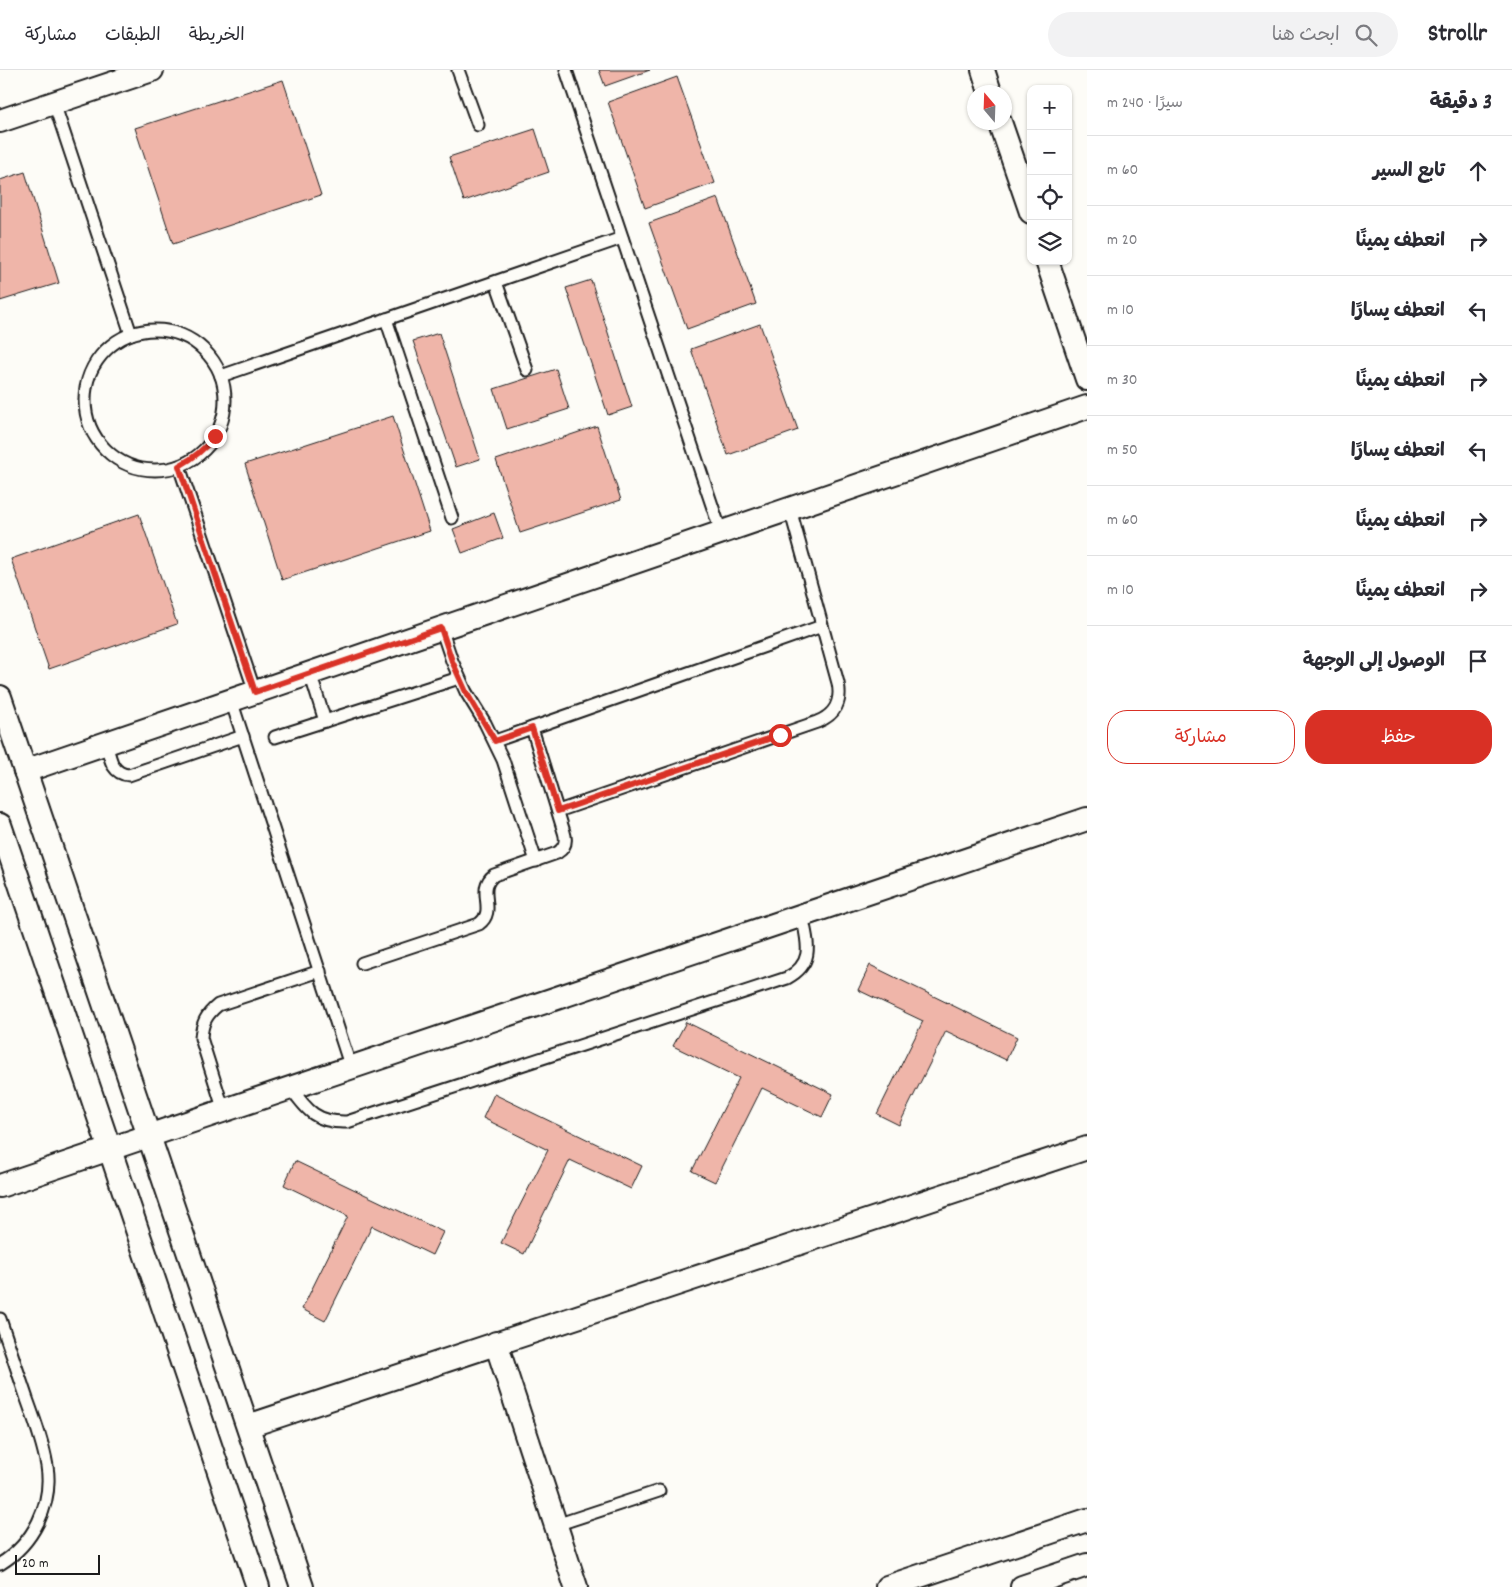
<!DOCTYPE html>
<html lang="ar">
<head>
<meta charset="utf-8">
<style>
	:root { --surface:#fff; --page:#f2f2f3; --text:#2b2b33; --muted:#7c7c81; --line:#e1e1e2; --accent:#d93025 }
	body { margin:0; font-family:Dekko,"Playpen Sans Arabic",sans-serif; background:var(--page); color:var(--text); direction:rtl }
	.controls { position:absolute; right:15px; top:15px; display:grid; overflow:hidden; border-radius:10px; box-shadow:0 1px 4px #0004 }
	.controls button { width:45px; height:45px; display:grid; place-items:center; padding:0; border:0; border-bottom:1px solid var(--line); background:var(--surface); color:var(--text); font:25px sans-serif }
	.compass { position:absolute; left:967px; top:15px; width:45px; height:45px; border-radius:50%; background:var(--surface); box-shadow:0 1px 4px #0004; rotate:341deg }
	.scale { position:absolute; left:15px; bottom:12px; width:85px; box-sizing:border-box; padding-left:5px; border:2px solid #1c1c1c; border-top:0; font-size:14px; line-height:18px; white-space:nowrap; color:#1c1c1c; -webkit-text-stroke:4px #fdfcf7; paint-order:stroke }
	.stop { position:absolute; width:15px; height:15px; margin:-11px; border:4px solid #d93025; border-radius:50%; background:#fff }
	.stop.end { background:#d93025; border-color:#fff; box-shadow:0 1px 5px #0008 }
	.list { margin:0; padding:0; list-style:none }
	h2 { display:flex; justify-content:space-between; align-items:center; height:65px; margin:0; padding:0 20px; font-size:21px }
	h2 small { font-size:16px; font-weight:400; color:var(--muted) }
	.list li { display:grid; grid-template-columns:32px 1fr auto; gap:15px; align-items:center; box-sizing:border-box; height:70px; padding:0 20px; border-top:1px solid var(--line) }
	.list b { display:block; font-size:19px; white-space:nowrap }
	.list em { font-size:16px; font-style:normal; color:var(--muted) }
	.actions { display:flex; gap:10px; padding:15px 20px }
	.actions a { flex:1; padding:11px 0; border:1px solid var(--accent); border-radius:20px; text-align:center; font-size:18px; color:var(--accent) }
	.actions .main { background:var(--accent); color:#fff }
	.icon { flex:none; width:28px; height:28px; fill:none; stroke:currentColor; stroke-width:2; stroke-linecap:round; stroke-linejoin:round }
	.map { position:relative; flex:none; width:1087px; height:1517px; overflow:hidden; direction:ltr }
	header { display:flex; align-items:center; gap:30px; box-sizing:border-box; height:70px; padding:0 25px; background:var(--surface); border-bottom:1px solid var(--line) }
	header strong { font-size:24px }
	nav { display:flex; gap:28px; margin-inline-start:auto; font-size:18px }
	.search { width:350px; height:45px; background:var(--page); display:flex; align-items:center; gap:12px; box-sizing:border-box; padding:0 18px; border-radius:28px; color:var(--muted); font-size:19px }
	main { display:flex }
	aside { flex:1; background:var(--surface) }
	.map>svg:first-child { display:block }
</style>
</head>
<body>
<header>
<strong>Strollr</strong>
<div class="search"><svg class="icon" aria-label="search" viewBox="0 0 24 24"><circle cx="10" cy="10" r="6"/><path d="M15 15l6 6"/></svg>ابحث هنا</div>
<nav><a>الخريطة</a><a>الطبقات</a><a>مشاركة</a></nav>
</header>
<main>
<aside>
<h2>3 دقيقة<small>سيرًا · 240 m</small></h2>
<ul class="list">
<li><svg class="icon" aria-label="ahead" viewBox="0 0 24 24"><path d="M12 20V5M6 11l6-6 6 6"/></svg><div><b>تابع السير</b></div><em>60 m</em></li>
<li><svg class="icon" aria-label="right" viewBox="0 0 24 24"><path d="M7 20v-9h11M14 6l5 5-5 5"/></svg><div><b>انعطف يمينًا</b></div><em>20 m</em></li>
<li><svg class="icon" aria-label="left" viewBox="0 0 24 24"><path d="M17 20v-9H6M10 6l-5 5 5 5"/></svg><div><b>انعطف يسارًا</b></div><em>10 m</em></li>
<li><svg class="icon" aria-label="right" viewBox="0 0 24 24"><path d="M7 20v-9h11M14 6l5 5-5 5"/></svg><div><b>انعطف يمينًا</b></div><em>30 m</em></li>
<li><svg class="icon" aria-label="left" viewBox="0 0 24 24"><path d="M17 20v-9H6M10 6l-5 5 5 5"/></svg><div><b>انعطف يسارًا</b></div><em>50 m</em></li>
<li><svg class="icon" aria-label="right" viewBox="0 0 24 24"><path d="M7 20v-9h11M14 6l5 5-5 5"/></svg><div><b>انعطف يمينًا</b></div><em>60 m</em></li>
<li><svg class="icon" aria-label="right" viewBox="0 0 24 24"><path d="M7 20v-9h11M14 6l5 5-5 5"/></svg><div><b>انعطف يمينًا</b></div><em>10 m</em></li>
<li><svg class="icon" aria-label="arrive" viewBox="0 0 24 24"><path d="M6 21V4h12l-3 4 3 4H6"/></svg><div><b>الوصول إلى الوجهة</b></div></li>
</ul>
<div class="actions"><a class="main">حفظ</a><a>مشاركة</a></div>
</aside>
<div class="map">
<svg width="1087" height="1517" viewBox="0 0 1087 1517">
	<rect width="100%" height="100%" fill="#fdfcf7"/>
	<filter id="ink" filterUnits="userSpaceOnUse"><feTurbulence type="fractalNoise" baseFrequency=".02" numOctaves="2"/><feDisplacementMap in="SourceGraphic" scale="10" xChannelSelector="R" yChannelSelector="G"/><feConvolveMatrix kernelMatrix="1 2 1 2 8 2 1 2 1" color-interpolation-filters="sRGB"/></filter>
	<g filter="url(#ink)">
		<g fill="#efb5a9" stroke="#1c1c1c">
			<path d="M 599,0 L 650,0 L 605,16 Z"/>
			<path d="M 677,7 L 715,113 L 645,138 L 608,32 Z"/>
			<path d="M 283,10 L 321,125 L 173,174 L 135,58 Z"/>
			<path d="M 535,59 L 549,102 L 464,131 L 449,87 Z"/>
			<path d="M 25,102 L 59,213 L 0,231 L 0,110 Z"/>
			<path d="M 718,128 L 756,234 L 687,259 L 649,153 Z"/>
			<path d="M 591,210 L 632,337 L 608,345 L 566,218 Z"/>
			<path d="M 760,254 L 798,360 L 728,385 L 691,279 Z"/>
			<path d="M 439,263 L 480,389 L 456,397 L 413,271 Z"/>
			<path d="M 556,299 L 569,339 L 507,359 L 494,319 Z"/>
			<path d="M 393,346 L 430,461 L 282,510 L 245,394 Z"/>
			<path d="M 597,356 L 621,430 L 520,463 L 496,390 Z"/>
			<path d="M 494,443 L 503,468 L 462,483 L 453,459 Z"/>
			<path d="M 139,444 L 177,554 L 49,599 L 11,489 Z"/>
			<path d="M 870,895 L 1017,967 L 1006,990 L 946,961 L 899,1055 L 877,1044 L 923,951 L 858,920 Z"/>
			<path d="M 686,952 L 833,1024 L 822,1047 L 762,1018 L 715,1112 L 692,1101 L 739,1008 L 673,976 Z"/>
			<path d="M 494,1024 L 642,1096 L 631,1119 L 570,1090 L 524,1184 L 501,1173 L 548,1080 L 483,1048 Z"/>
			<path d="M 295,1091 L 443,1162 L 432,1185 L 372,1156 L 325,1251 L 302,1239 L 348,1146 L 284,1115 Z"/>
		</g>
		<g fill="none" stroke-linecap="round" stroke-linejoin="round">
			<defs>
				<g id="service">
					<path d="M 458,0 L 478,55"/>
					<path d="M 566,0 L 721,462"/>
					<path d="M 54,33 L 131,264"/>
					<path d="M 496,212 L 527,300"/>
					<path d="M 386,249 L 452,448"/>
					<circle cx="155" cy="330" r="70"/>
					<path d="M 221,306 L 622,168"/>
					<path d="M 179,396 L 255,622"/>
					<path d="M 441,558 L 452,591 L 466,622 L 485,653 L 503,690 L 536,791"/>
					<path d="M 310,603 L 325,651"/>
					<path d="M 231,630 L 351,998"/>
					<path d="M 275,667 L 459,608"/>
					<path d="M 495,671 L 822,556"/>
					<path d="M 106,672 C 110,687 111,704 129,705 L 243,666"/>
					<path d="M 558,741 L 817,652 C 835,645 842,632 838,613 L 790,439"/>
					<path d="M 362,893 L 479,854 C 498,840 475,820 494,805 L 557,783 C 565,778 567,771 564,762 L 532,658"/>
					<path d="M 291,1018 C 307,1041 317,1053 347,1052 L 787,908 C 816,893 807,871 802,845"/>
					<path d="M 224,1041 L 201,968 C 202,953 206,945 218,935 L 320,901"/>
					<path d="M 0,1249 C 9,1276 18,1303 27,1329 C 35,1351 43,1373 47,1396 C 53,1435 33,1474 0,1494"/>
					<path d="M 556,1455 L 659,1421"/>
				</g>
				<g id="minor">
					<path d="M 983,0 L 990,22"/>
					<path d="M 0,51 L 152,0"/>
					<path d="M 1000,52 L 1031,142"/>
					<path d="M 1047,191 L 1087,309"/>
					<path d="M 0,627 L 302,1517"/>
					<path d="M 25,701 L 1087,337"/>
					<path d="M 0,755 L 258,1517"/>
					<path d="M 0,1116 L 1087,749"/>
					<path d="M 496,1273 L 576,1517"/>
					<path d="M 248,1356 L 1087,1078"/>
					<path d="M 887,1517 L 1087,1450"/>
					<path d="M 1022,1517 L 1087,1495"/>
				</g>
			</defs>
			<use href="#service" stroke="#1c1c1c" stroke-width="15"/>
			<use href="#minor" stroke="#1c1c1c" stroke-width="26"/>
			<use href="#service" stroke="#fdfcf7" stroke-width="11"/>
			<use href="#minor" stroke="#fdfcf7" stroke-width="22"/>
		</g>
	</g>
	<g fill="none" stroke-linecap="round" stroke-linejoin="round" filter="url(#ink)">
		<path stroke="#d93025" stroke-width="6" d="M 215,366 C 204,380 194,388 179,396 L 255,622 L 441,558 L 452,591 L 466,622 L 495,671 L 532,658 L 558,741 L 780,665"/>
	</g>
</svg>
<div class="controls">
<button>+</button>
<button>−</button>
<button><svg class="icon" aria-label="locate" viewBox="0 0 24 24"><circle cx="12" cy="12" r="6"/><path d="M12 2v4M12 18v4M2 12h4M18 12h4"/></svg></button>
<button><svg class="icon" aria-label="layers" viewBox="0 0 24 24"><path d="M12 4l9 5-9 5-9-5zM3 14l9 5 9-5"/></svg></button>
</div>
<svg class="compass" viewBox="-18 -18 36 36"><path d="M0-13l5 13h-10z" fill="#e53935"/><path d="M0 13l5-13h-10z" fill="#7c7c81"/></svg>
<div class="scale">20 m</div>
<div class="stop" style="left:780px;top:665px"></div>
<div class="stop end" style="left:215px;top:366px"></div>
</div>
</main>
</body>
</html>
